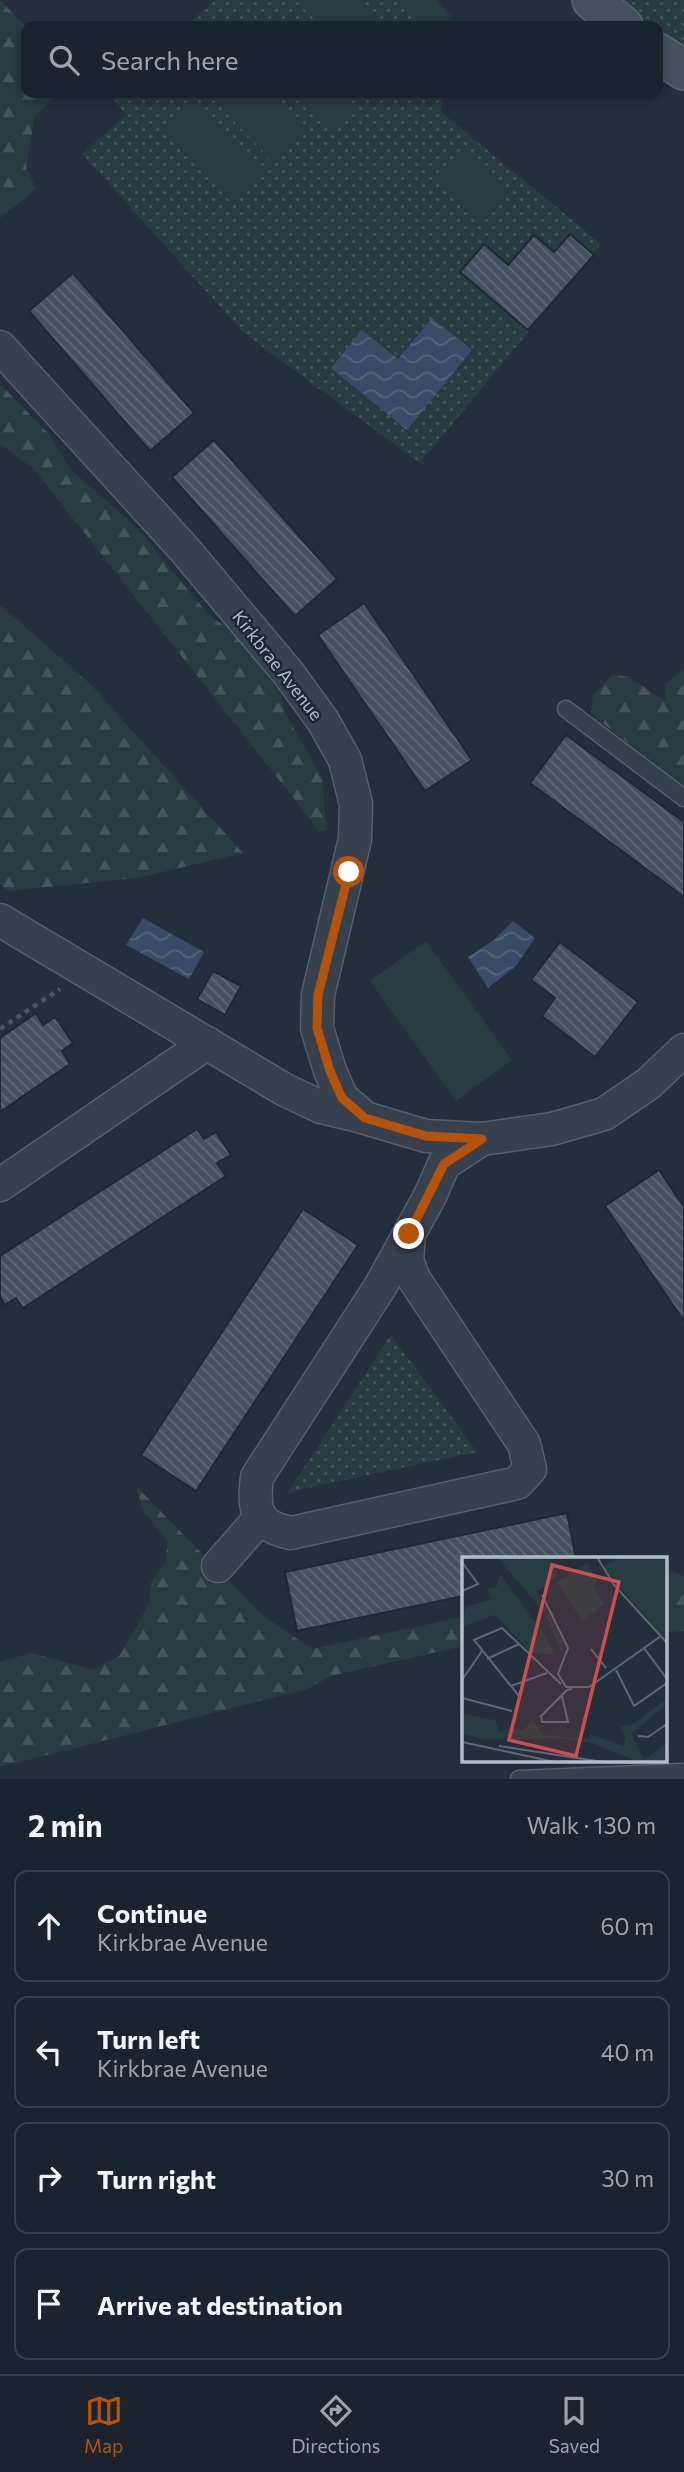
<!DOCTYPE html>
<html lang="en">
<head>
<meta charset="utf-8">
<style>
	:root { --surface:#1b232e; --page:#282f3a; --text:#f1f3f6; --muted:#a0a4aa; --line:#39404a; --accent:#b45309 }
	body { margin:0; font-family:Commissioner,sans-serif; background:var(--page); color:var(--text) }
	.stop { position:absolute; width:21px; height:21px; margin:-16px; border:5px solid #b45309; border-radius:50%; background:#fff }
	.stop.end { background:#b45309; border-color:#fff; box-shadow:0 2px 7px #0008 }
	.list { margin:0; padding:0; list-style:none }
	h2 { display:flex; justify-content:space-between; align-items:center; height:91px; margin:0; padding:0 28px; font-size:30px }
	h2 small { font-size:23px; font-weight:400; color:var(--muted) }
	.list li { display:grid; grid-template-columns:46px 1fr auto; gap:21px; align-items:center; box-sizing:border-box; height:112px; margin:0 14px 14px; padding:0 14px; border:2px solid var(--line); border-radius:14px }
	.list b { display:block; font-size:26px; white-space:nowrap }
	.list p { margin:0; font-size:23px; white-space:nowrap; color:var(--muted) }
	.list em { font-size:23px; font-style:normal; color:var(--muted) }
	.icon { flex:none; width:38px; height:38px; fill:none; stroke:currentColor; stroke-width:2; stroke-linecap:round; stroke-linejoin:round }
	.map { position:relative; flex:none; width:684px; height:1779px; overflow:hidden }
	.search { position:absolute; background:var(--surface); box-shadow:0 4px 10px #0003; left:21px; right:21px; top:21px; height:77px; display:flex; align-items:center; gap:18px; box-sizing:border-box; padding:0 24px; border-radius:14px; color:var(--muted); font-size:26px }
	.sheet { height:595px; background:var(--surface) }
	nav { display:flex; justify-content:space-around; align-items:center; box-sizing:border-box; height:98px; border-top:2px solid var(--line); background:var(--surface); font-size:19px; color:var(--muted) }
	nav a { display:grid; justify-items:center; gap:4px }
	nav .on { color:var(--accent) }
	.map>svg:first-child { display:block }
</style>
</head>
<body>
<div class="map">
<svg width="684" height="1779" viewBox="0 0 684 1779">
	<defs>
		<pattern id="grass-dots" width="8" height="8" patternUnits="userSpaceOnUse" patternTransform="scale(1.75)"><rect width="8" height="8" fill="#263c3f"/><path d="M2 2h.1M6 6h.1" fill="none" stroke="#435659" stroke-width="1.8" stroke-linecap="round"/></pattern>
		<pattern id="forest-firs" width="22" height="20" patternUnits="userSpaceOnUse" patternTransform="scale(1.75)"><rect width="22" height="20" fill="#263c3f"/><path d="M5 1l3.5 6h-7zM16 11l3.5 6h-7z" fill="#435659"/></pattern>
		<pattern id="water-waves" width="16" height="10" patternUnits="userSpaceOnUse" patternTransform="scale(1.75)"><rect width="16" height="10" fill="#394c67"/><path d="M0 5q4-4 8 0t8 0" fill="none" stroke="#53647b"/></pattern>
		<pattern id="building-back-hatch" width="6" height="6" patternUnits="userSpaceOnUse" patternTransform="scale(1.75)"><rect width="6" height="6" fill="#455162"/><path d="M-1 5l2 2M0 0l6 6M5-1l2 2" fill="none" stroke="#5d6877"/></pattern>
	</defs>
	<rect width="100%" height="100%" fill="#242f3e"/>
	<g fill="url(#grass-dots)">
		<path d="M 215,0 L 428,0 L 453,26 L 186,26 Z"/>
		<path d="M 592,0 L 684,0 L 684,70 L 658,53 L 658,26 L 623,26 Z"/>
		<path d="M 112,93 L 443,93 L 441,112 L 601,244 L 420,463 L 244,333 L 82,154 L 126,115 L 110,94 Z"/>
		<path d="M 391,1335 L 477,1452 L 298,1490 L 286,1495 Z"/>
	</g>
	<g fill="url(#forest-firs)">
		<path d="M 0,0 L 26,27 L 26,93 L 60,93 L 35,115 L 26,167 L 36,189 L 0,218 Z"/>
		<path d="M 0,384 L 47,432 L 71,470 L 134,525 L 208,614 L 273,661 L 285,713 L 322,777 L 326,830 L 317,832 L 317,828 L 34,469 L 0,444 Z"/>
		<path d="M 0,605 L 89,683 L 243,853 L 137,878 L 8,891 L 0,884 Z"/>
		<path d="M 684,669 L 684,787 L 591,714 L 593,695 L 613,674 L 629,677 L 666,702 L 665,684 Z"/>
		<path d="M 136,1486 L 262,1615 L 312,1649 L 463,1617 L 463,1646 L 331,1676 L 307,1689 L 0,1767 L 0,1662 L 31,1653 L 94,1670 L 120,1655 L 149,1604 L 151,1582 L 165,1563 L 168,1542 L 143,1511 Z"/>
		<path d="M 665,1569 L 684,1576 L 684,1631 L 665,1632 Z"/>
	</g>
	<g fill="#263c3f">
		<path d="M 305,0 L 358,0 L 383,26 L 321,26 L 300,5 Z"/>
		<path d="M 402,0 L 436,0 L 451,16 L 441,26 L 427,26 Z"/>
		<path d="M 207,93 L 269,93 L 304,130 L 272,161 Z"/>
		<path d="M 291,93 L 346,93 L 341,98 L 352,109 L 334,126 L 323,114 L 317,120 Z"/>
		<path d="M 194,101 L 260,171 L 229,200 L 163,130 Z"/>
		<path d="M 459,151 L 508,190 L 485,220 L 435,181 Z"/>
		<path d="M 426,941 L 512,1060 L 456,1101 L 370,981 Z"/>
	</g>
	<g fill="url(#water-waves)">
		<path d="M 432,318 L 472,350 L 407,430 L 331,368 L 362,330 L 398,359 Z"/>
		<path d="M 143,918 L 204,952 L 189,979 L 126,945 Z"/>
		<path d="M 513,921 L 535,938 L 516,966 L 488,988 L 468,957 L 495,939 Z"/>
	</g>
	<g fill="url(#building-back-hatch)" stroke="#1f2835" stroke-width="2">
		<path d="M 570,234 L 594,255 L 528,330 L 460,272 L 484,244 L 508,265 L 534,235 L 554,252 Z"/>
		<path d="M 73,273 L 194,413 L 150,451 L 29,311 Z"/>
		<path d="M 214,440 L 337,579 L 295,616 L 172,477 Z"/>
		<path d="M 364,603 L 472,760 L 425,791 L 318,635 Z"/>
		<path d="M 566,735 L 684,822 L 684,897 L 530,783 Z"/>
		<path d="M 560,942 L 638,1002 L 595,1057 L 542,1016 L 555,998 L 531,980 Z"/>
		<path d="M 213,971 L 241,986 L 225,1015 L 197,999 Z"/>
		<path d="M 36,1013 L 43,1025 L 55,1017 L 73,1043 L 62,1051 L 70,1064 L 0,1112 L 0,1038 Z"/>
		<path d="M 197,1129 L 204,1139 L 216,1132 L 231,1155 L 217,1163 L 226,1176 L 23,1308 L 16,1298 L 5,1305 L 0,1297 L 0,1256 Z"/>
		<path d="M 659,1170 L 684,1207 L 684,1321 L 605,1206 Z"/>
		<path d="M 303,1209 L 358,1245 L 196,1491 L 141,1455 Z"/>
		<path d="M 567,1513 L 576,1559 L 463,1559 L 463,1596 L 297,1631 L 285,1572 Z"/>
	</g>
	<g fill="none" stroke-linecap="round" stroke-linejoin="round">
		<defs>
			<g id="service">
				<path d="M 566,709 L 684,798"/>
				<path d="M 519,1779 L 684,1772"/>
			</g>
			<g id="minor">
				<path d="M 0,347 L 185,550 L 289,674 L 323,721 L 345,760 L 356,804 L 355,839 L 318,995 L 317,1028 L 330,1071 L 342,1098 L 365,1118 L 426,1136 L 482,1139 L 552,1129 L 604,1114 L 648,1084 L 684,1050"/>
				<path d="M 0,920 L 285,1090 L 321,1107 L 363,1117"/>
				<path d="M 0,1185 L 207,1043"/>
				<path d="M 409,1234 L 407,1260 L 414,1279 L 524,1444 L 530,1469 L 517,1483 L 291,1533 C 256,1526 253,1511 257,1477 L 380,1287 L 430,1196 L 444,1164 L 482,1139"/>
				<path d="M 218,1566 L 261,1517"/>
			</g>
			<g id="secondary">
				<path d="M 592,0 L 623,26"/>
				<path d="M 658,53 L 684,70"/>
			</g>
		</defs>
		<use href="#service" stroke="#565f6c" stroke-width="19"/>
		<use href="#minor" stroke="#565f6c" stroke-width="35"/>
		<use href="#secondary" stroke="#565f6c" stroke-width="42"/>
		<path stroke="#44595c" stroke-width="4.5" stroke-dasharray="5 5" stroke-linecap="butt" d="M 0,1029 L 60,989"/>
		<use href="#service" stroke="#38414e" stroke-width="16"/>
		<use href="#minor" stroke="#38414e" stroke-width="32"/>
		<use href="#secondary" stroke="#465061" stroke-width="38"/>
	</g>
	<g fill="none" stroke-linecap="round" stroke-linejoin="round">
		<path stroke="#b45309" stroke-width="9" d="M 349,872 L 318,995 L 317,1028 L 330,1071 L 342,1098 L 365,1118 L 426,1136 L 482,1139 L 444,1164 L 409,1234"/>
	</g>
	<g text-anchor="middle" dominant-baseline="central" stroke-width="5" stroke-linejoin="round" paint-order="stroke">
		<g font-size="18" fill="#b4bcc9" stroke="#1d2633">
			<text transform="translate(278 665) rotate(52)">Kirkbrae Avenue</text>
		</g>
	</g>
	<g transform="translate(462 1557)">
		<rect width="205" height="205" fill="#242f3e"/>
		<path d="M 157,0 L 205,0 L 205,86 L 141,10 ZM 125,6 L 135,24 L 131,30 L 143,47 L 120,64 L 95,25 Z" fill="#263c3f"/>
		<path d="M 35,0 L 86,0 L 96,18 L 75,35 L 101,85 L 101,98 L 82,55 ZM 38,17 L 82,77 L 93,98 L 69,96 L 33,58 L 0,70 L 4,50 L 30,42 L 26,32 L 35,29 ZM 205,141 L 205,147 L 169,177 L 182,203 L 205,186 L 205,205 L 178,205 L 126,185 L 99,181 L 23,182 L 0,177 L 0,157 L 33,163 L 38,176 L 45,171 L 62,173 L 69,164 L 67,157 L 81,178 L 128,182 L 128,177 L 161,189 L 164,181 L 158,170 L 170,168 Z" fill="#263c3f"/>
		<path fill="none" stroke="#5e6776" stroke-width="2" d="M 135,0 L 152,28 L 205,86M 0,5 L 16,27 L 0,34M 80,38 L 106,91 L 96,117 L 104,130 L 127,130 L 199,79M 182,91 L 205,122M 129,92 L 144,111M 25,102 L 57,87M 154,113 L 172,149 L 205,126M 0,123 L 20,94M 49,129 L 85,116M 57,139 L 12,83 L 40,71 L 99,127M 100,139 L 106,165 L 80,165 L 79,159 L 105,133 L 110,132M 0,141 L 50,154M 176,179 L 186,180 L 205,167M 0,185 L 93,205M 37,189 L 141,205"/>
		<path fill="#ce4d50" fill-opacity="0.15" stroke="#ce4d50" stroke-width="3.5" d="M 90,8 L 157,25 L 114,199 L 47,183 Z"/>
		<rect width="205" height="205" fill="none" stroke="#b4bcc9" stroke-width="3.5"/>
	</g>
</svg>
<div class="stop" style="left:349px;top:872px"></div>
<div class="stop end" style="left:409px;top:1234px"></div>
<div class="search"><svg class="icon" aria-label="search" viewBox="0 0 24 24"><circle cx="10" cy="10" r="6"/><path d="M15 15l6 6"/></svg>Search here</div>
</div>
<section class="sheet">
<h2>2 min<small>Walk · 130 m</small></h2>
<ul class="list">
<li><svg class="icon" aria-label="ahead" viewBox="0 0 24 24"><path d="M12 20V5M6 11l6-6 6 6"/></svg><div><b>Continue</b><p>Kirkbrae Avenue</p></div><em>60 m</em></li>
<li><svg class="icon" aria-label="left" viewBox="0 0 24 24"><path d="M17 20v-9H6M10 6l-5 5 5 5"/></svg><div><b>Turn left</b><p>Kirkbrae Avenue</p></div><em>40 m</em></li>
<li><svg class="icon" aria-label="right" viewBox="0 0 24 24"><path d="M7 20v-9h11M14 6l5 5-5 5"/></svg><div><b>Turn right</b></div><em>30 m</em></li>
<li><svg class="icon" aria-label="arrive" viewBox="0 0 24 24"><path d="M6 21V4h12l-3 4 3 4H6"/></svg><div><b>Arrive at destination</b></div></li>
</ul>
</section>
<nav>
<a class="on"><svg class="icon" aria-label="map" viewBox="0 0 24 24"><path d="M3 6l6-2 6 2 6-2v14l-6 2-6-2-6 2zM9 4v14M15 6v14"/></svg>Map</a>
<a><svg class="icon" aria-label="directions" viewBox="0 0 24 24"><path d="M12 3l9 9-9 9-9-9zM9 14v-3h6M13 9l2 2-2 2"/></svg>Directions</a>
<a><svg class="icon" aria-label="saved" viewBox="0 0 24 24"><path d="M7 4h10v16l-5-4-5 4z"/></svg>Saved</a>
</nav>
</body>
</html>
